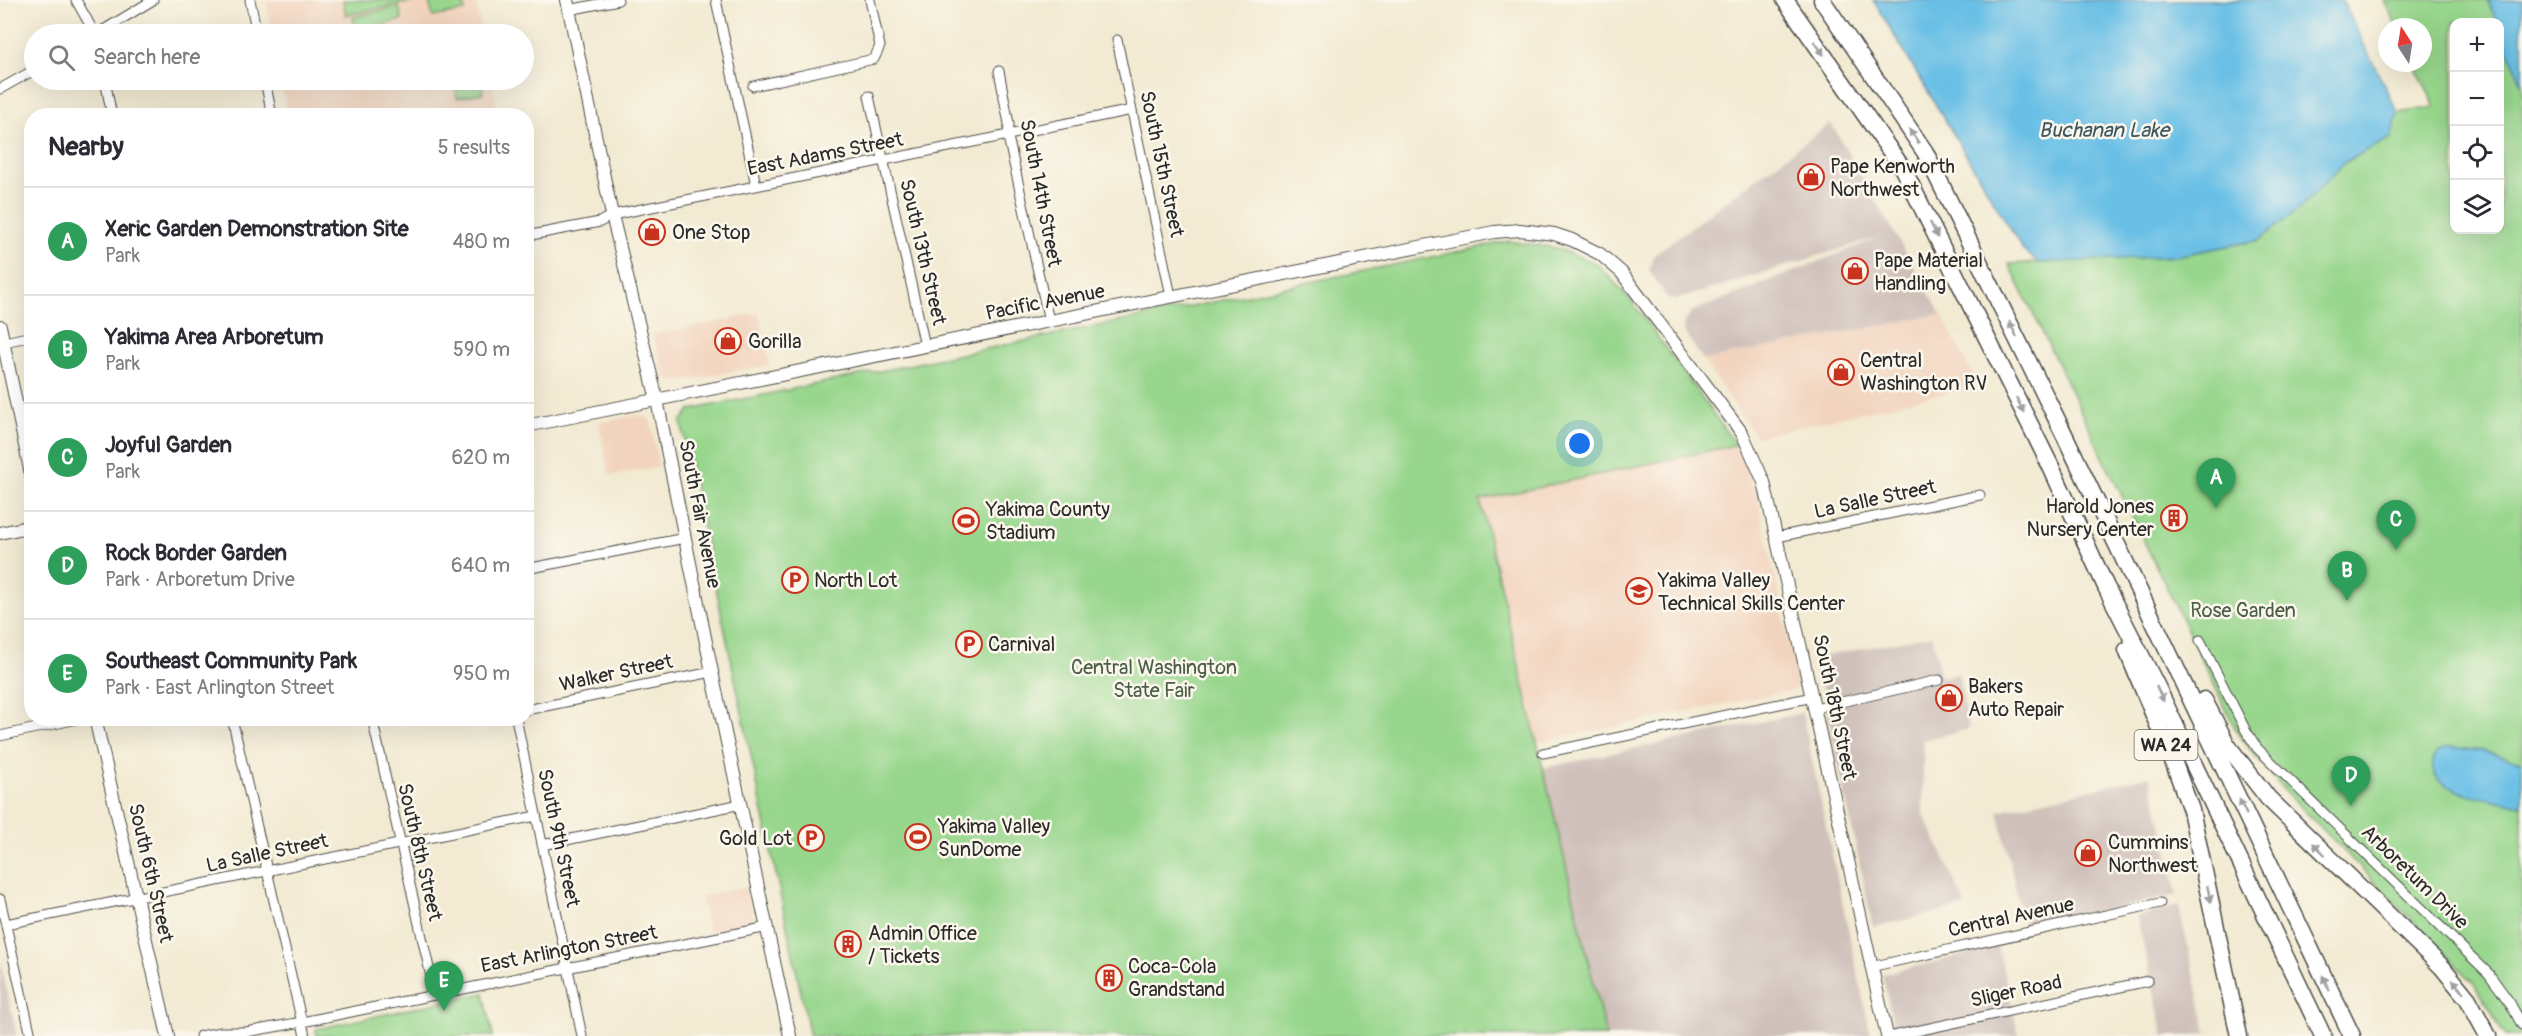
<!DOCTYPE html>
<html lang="en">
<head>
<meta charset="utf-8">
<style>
	:root { --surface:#fff; --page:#f2f2f3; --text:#2b2b33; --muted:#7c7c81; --line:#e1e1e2; --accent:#0f766e }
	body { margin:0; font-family:Pangolin,sans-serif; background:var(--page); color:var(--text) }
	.controls { position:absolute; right:18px; top:18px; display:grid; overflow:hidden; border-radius:12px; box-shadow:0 6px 24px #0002 }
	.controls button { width:54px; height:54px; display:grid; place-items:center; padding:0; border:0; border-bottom:2px solid var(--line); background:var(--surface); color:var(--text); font:30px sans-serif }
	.compass { position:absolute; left:2378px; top:18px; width:54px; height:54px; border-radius:50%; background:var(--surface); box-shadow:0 6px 24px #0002; rotate:348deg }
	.you { position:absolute; left:1580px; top:444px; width:21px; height:21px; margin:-15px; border:4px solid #fff; border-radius:50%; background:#1a73e8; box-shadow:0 0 0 9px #1a73e833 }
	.badge { display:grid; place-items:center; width:39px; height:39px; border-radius:50%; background:var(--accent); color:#fff; font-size:20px; font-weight:700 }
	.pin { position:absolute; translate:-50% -50px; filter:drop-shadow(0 2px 3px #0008) }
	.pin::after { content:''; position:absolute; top:32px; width:21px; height:18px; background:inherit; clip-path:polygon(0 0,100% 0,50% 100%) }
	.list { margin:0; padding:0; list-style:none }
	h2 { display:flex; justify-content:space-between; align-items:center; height:78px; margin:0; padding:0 24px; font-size:26px }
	h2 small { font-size:20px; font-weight:400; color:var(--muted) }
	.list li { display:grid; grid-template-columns:39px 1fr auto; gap:18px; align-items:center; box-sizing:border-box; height:108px; padding:0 24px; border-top:2px solid var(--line) }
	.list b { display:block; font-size:22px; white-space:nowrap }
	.list p { margin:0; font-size:20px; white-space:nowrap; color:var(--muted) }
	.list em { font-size:20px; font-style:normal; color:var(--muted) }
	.icon { flex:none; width:33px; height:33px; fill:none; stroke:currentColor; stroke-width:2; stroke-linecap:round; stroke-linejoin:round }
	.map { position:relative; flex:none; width:2522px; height:1036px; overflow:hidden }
	.search { position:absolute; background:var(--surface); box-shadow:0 6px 24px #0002; left:24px; top:24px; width:510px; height:66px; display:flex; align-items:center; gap:15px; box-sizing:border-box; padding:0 21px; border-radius:33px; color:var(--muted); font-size:22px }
	.panel { position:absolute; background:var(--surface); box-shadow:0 6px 24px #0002; left:24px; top:108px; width:510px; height:618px; border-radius:24px }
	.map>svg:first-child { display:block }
</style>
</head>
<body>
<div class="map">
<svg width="2522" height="1036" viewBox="0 0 2522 1036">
	<rect width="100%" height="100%" fill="#fbf7ec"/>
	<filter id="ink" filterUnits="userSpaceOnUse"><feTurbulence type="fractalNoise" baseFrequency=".0167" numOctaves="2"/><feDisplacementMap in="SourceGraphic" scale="12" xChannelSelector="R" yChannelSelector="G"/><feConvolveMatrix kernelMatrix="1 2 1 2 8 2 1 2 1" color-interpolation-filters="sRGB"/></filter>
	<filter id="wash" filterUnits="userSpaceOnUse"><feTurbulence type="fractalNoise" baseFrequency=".008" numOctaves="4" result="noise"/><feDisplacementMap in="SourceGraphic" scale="24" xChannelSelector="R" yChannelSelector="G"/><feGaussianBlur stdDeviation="1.35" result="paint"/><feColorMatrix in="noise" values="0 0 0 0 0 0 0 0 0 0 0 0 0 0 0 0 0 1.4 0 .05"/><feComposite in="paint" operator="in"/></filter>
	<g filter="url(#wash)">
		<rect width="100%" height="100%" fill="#f2ead2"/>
		<g fill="#f2d4be">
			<path d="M 266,0 L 475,0 L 482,34 L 272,34 Z"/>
			<path d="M 281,80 L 491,80 L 499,115 L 287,115 Z"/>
			<path d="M 759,313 L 770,365 L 677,382 L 665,377 L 653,335 Z"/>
			<path d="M 1941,314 L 1978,385 L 1756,437 L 1703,360 Z"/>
			<path d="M 638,415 L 648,418 L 651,423 L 659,467 L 609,476 L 599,422 Z"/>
			<path d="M 1736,445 L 1758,499 L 1798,681 L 1795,690 L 1537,742 L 1480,500 Z"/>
			<path d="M 746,887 L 753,920 L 750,924 L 709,933 L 700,897 Z"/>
		</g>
		<g fill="#cfc0ba">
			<path d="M 1831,123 L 1941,314 L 1703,360 L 1685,333 L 1683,324 L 1691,312 L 1883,236 L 1675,300 L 1668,299 L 1649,270 L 1655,254 Z"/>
			<path d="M 1932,635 L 1941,677 L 1958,674 L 1969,729 L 1923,740 L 1923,812 L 1966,906 L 1873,927 L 1816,658 Z"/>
			<path d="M 1802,713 L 1871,1036 L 1606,1036 L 1543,768 Z"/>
			<path d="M 2150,776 L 2177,895 L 2025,929 L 1998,811 Z"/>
			<path d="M 2179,906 L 2207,1033 L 2192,1036 L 2164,1036 L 2137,916 Z"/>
			<path d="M 1998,947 L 2019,1036 L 1896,1036 L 1882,974 Z"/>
			<path d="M 0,960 L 17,1036 L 0,1036 Z"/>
		</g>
		<g fill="#97d68c" stroke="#61805c" stroke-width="1.5" fill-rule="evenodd">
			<path d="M 343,0 L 420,0 L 346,15 Z"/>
			<path d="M 436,0 L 462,0 L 465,11 L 433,17 L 429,1 Z"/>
			<path d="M 2384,0 L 2522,0 L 2522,1036 L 2505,1036 L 2473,982 L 2283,789 L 2239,736 L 2009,264 L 2175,256 L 2259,240 L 2299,208 L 2345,162 L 2390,138 L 2398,113 L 2435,107 L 2414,63 L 2423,63 L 2423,27 L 2397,27 ZM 2454,22 L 2500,22 L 2500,230 L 2454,230 Z"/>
			<path d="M 399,7 L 402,20 L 378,26 L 378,30 L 357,34 L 353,17 Z"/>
			<path d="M 454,80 L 481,80 L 483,93 L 457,98 Z"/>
			<path d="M 1509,241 L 1557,248 L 1597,264 L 1630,299 L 1736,445 L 1480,500 L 1606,1036 L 810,1036 L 681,422 L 690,410 Z"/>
			<path d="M 484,993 L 493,1036 L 317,1036 L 316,1029 Z"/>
		</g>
		<g fill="#69bfe6" stroke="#4a7588" stroke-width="1.5">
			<path d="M 1873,0 L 2342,0 L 2398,113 L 2391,138 L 2345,162 L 2299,209 L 2259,240 L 2175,256 L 2039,263 L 2023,250 Z"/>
			<path d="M 2487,0 L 2522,0 L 2522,85 L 2500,29 L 2500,22 L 2497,22 Z"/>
			<path d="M 2449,747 L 2484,751 L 2522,762 L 2522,805 C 2499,800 2412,793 2437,752 Z"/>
		</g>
	</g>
	<g filter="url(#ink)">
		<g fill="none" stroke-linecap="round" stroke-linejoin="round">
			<defs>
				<g id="minor">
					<path d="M 76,0 L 95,34"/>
					<path d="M 250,0 L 257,34"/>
					<path d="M 716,0 L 756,185"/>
					<path d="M 569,10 L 618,0"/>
					<path d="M 97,34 L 153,0"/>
					<path d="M 1117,40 L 1171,296"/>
					<path d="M 999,71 L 1009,124 L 1008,137 L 1049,321"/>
					<path d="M 105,80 L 112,116"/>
					<path d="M 265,80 L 272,116"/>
					<path d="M 753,86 L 874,59 L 880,46 L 870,0"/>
					<path d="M 0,89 L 34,70"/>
					<path d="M 869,96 L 925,346"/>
					<path d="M 526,236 L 600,222 L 612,215 L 1132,110"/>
					<path d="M 0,343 L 32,336"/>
					<path d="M 1777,537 L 1980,495"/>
					<path d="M 526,569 L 685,538"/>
					<path d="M 2200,640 L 2245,729 L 2257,748 L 2489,974 L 2510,1003 L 2522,1025"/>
					<path d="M 1815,708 L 1939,680"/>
					<path d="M 526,710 L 712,672"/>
					<path d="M 232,718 L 305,1036"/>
					<path d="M 372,718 L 435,994"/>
					<path d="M 516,718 L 582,1036"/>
					<path d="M 0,736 L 82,718"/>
					<path d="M 1543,753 L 1813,697"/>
					<path d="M 542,845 L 741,804"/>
					<path d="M 0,899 L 31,1036"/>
					<path d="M 6,924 L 536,816"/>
					<path d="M 1870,967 L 2160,903"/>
					<path d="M 200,1036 L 221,1032 L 246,1032 L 302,1022 L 768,927"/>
					<path d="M 1893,1036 L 2148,981"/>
				</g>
				<g id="tertiary">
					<path d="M 567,0 L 612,215 L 657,400 L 712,672 L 790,1036"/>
					<path d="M 0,326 L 32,479"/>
					<path d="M 526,426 L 1494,232 L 1520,230 L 1554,234 L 1572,240 L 1600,254 L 1621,272 L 1742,433 L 1764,482 L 1887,1036"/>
					<path d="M 0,533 L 32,526"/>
					<path d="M 95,718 L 168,1036"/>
				</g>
				<g id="motorway">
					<path d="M 1785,0 L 1903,169 L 2051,467 L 2106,587 L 2157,687 L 2323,1036"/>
					<path d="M 1822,0 L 1925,152 L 2064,434 L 2352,1036"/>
					<path d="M 2127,650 L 2175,766 L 2191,810 L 2239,1036"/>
					<path d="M 2204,700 L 2227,745 L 2268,798 L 2442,967 L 2468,999 L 2488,1036"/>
				</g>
			</defs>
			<use href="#minor" stroke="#494844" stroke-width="11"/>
			<use href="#tertiary" stroke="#494844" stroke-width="14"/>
			<use href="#motorway" stroke="#494844" stroke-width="19"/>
			<use href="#minor" stroke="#fff" stroke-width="9"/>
			<use href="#tertiary" stroke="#fff" stroke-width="12"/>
			<use href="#motorway" stroke="#fff" stroke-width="16"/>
		</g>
		<defs><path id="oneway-solid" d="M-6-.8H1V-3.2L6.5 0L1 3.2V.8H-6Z" transform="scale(1.5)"/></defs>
		<g fill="#a0a0a0">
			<use href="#oneway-solid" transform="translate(1819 48) rotate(55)"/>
			<use href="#oneway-solid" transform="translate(1914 136) rotate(-124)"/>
			<use href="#oneway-solid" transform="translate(1934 230) rotate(64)"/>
			<use href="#oneway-solid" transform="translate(2013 329) rotate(-116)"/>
			<use href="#oneway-solid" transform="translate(2020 405) rotate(64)"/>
			<use href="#oneway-solid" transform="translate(2160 694) rotate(64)"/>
			<use href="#oneway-solid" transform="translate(2243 807) rotate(-115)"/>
			<use href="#oneway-solid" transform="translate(2319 849) rotate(-136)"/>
			<use href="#oneway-solid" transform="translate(2209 894) rotate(78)"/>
			<use href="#oneway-solid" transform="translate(2326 983) rotate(-115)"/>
			<use href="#oneway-solid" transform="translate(2458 986) rotate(-130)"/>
		</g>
	</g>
	<defs>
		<symbol id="shop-ring" viewBox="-11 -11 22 22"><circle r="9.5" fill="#fbf7ec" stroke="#c8321e" stroke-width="1.5"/><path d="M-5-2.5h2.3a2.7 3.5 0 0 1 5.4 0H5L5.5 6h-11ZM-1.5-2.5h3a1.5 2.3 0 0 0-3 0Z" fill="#c8321e"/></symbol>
		<symbol id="building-ring" viewBox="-11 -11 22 22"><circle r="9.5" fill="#fbf7ec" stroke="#c8321e" stroke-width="1.5"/><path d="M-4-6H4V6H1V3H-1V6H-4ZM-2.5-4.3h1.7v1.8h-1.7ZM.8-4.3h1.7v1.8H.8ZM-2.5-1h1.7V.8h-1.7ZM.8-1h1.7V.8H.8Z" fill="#c8321e"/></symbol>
		<symbol id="stadium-ring" viewBox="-11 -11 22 22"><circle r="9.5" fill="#fbf7ec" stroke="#c8321e" stroke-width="1.5"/><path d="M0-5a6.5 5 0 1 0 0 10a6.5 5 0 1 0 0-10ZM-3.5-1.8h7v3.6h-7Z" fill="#c8321e"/></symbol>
		<symbol id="parking-ring" viewBox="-11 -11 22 22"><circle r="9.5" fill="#fbf7ec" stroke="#c8321e" stroke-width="1.5"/><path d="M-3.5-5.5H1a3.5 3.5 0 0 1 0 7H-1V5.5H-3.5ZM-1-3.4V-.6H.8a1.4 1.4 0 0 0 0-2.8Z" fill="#c8321e"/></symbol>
		<symbol id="school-ring" viewBox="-11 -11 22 22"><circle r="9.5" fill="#fbf7ec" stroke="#c8321e" stroke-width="1.5"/><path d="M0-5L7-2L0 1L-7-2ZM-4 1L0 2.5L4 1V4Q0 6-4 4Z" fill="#c8321e"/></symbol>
	</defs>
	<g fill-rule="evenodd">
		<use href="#shop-ring" x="1796" y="162" width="30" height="30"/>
		<use href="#shop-ring" x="637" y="217" width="30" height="30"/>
		<use href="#shop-ring" x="1840" y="256" width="30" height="30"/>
		<use href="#shop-ring" x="713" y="326" width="30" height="30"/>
		<use href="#shop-ring" x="1826" y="357" width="30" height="30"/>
		<use href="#building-ring" x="2159" y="503" width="30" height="30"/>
		<use href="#stadium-ring" x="951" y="506" width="30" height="30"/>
		<use href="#parking-ring" x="780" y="565" width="30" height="30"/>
		<use href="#school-ring" x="1624" y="576" width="30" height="30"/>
		<use href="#parking-ring" x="954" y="629" width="30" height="30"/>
		<use href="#shop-ring" x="1934" y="683" width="30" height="30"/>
		<use href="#stadium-ring" x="903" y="822" width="30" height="30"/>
		<use href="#parking-ring" x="796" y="823" width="30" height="30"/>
		<use href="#shop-ring" x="2073" y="838" width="30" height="30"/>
		<use href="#building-ring" x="833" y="929" width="30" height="30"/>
		<use href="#building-ring" x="1094" y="963" width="30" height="30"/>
	</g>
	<g text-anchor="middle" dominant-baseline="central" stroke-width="5" stroke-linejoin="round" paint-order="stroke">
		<rect fill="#fbf7ec" stroke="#696865" stroke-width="1.5" x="2134.5" y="730" width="63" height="30" rx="4.5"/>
		<g font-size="18" font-weight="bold" fill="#2b2b2b">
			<text x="2166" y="745">WA 24</text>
		</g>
		<g font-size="20" fill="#2b2b2b" stroke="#fbf7ec">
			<text transform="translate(825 154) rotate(-11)">East Adams Street</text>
			<text transform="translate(1162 164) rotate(78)">South 15th Street</text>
			<text transform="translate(1041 193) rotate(79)">South 14th Street</text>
			<text transform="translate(923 252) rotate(77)">South 13th Street</text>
			<text transform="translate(1045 302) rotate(-11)">Pacific Avenue</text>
			<text transform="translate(1875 499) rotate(-12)">La Salle Street</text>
			<text transform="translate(700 514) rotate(79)">South Fair Avenue</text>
			<text transform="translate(616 673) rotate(-12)">Walker Street</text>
			<text transform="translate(1835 707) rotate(78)">South 18th Street</text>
			<text transform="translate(559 838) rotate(78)">South 9th Street</text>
			<text transform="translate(420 852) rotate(77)">South 8th Street</text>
			<text transform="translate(267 853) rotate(-12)">La Salle Street</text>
			<text transform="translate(151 873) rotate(77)">South 6th Street</text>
			<text transform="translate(2415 877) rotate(44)">Arboretum Drive</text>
			<text transform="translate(2011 917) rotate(-12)">Central Avenue</text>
			<text transform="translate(569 949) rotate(-11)">East Arlington Street</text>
			<text transform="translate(2016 991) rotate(-12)">Sliger Road</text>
		</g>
		<g font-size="20" fill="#2b2b2b" stroke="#fbf7ec" text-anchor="start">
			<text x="1830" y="166">Pape Kenworth<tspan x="1830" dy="23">Northwest</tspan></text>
			<text x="672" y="232">One Stop</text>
			<text x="1874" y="260">Pape Material<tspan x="1874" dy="23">Handling</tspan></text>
			<text x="748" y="341">Gorilla</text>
			<text x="1860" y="360">Central<tspan x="1860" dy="23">Washington RV</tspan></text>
			<text x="2154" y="506" text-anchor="end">Harold Jones<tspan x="2154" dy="23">Nursery Center</tspan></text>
			<text x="986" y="509">Yakima County<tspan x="986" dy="23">Stadium</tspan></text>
			<text x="814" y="580">North Lot</text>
			<text x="1658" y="580">Yakima Valley<tspan x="1658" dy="23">Technical Skills Center</tspan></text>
			<text x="988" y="644">Carnival</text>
			<text x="1968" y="686">Bakers<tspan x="1968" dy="23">Auto Repair</tspan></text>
			<text x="938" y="826">Yakima Valley<tspan x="938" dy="23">SunDome</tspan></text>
			<text x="792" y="838" text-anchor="end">Gold Lot</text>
			<text x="2108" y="842">Cummins<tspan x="2108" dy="23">Northwest</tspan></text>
			<text x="868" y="933">Admin Office<tspan x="868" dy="23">/ Tickets</tspan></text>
			<text x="1128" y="966">Coca-Cola<tspan x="1128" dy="23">Grandstand</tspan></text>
		</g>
		<g font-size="20" fill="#4b5e48" stroke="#fbf7ec">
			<text x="2243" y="610">Rose Garden</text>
			<text x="1154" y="667">Central Washington<tspan x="1154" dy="23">State Fair</tspan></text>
		</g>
		<g font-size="21" font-style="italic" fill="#3e5763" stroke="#fbf7ec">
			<text x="2104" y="130">Buchanan Lake</text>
		</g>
	</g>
</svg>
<div class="controls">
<button>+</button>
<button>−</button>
<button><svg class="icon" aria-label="locate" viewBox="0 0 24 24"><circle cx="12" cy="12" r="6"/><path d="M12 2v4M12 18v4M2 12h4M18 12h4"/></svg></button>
<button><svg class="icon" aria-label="layers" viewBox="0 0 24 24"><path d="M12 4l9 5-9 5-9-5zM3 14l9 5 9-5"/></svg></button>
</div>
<svg class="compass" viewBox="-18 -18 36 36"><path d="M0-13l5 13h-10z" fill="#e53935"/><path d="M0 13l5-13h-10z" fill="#7c7c81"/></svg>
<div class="you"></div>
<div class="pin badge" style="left:2216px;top:508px;background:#2e9e5b">A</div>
<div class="pin badge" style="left:2347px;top:601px;background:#2e9e5b">B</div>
<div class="pin badge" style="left:2396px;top:550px;background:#2e9e5b">C</div>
<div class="pin badge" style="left:2351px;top:806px;background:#2e9e5b">D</div>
<div class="pin badge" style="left:444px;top:1011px;background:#2e9e5b">E</div>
<div class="search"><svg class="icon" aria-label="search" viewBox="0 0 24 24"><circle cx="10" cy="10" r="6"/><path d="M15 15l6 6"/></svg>Search here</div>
<section class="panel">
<h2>Nearby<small>5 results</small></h2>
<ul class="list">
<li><span class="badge" style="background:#2e9e5b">A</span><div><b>Xeric Garden Demonstration Site</b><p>Park</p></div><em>480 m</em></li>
<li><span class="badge" style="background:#2e9e5b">B</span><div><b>Yakima Area Arboretum</b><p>Park</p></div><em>590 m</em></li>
<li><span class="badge" style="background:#2e9e5b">C</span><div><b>Joyful Garden</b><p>Park</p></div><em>620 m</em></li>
<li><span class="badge" style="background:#2e9e5b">D</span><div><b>Rock Border Garden</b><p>Park · Arboretum Drive</p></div><em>640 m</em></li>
<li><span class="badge" style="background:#2e9e5b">E</span><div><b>Southeast Community Park</b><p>Park · East Arlington Street</p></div><em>950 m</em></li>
</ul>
</section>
</div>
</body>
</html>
